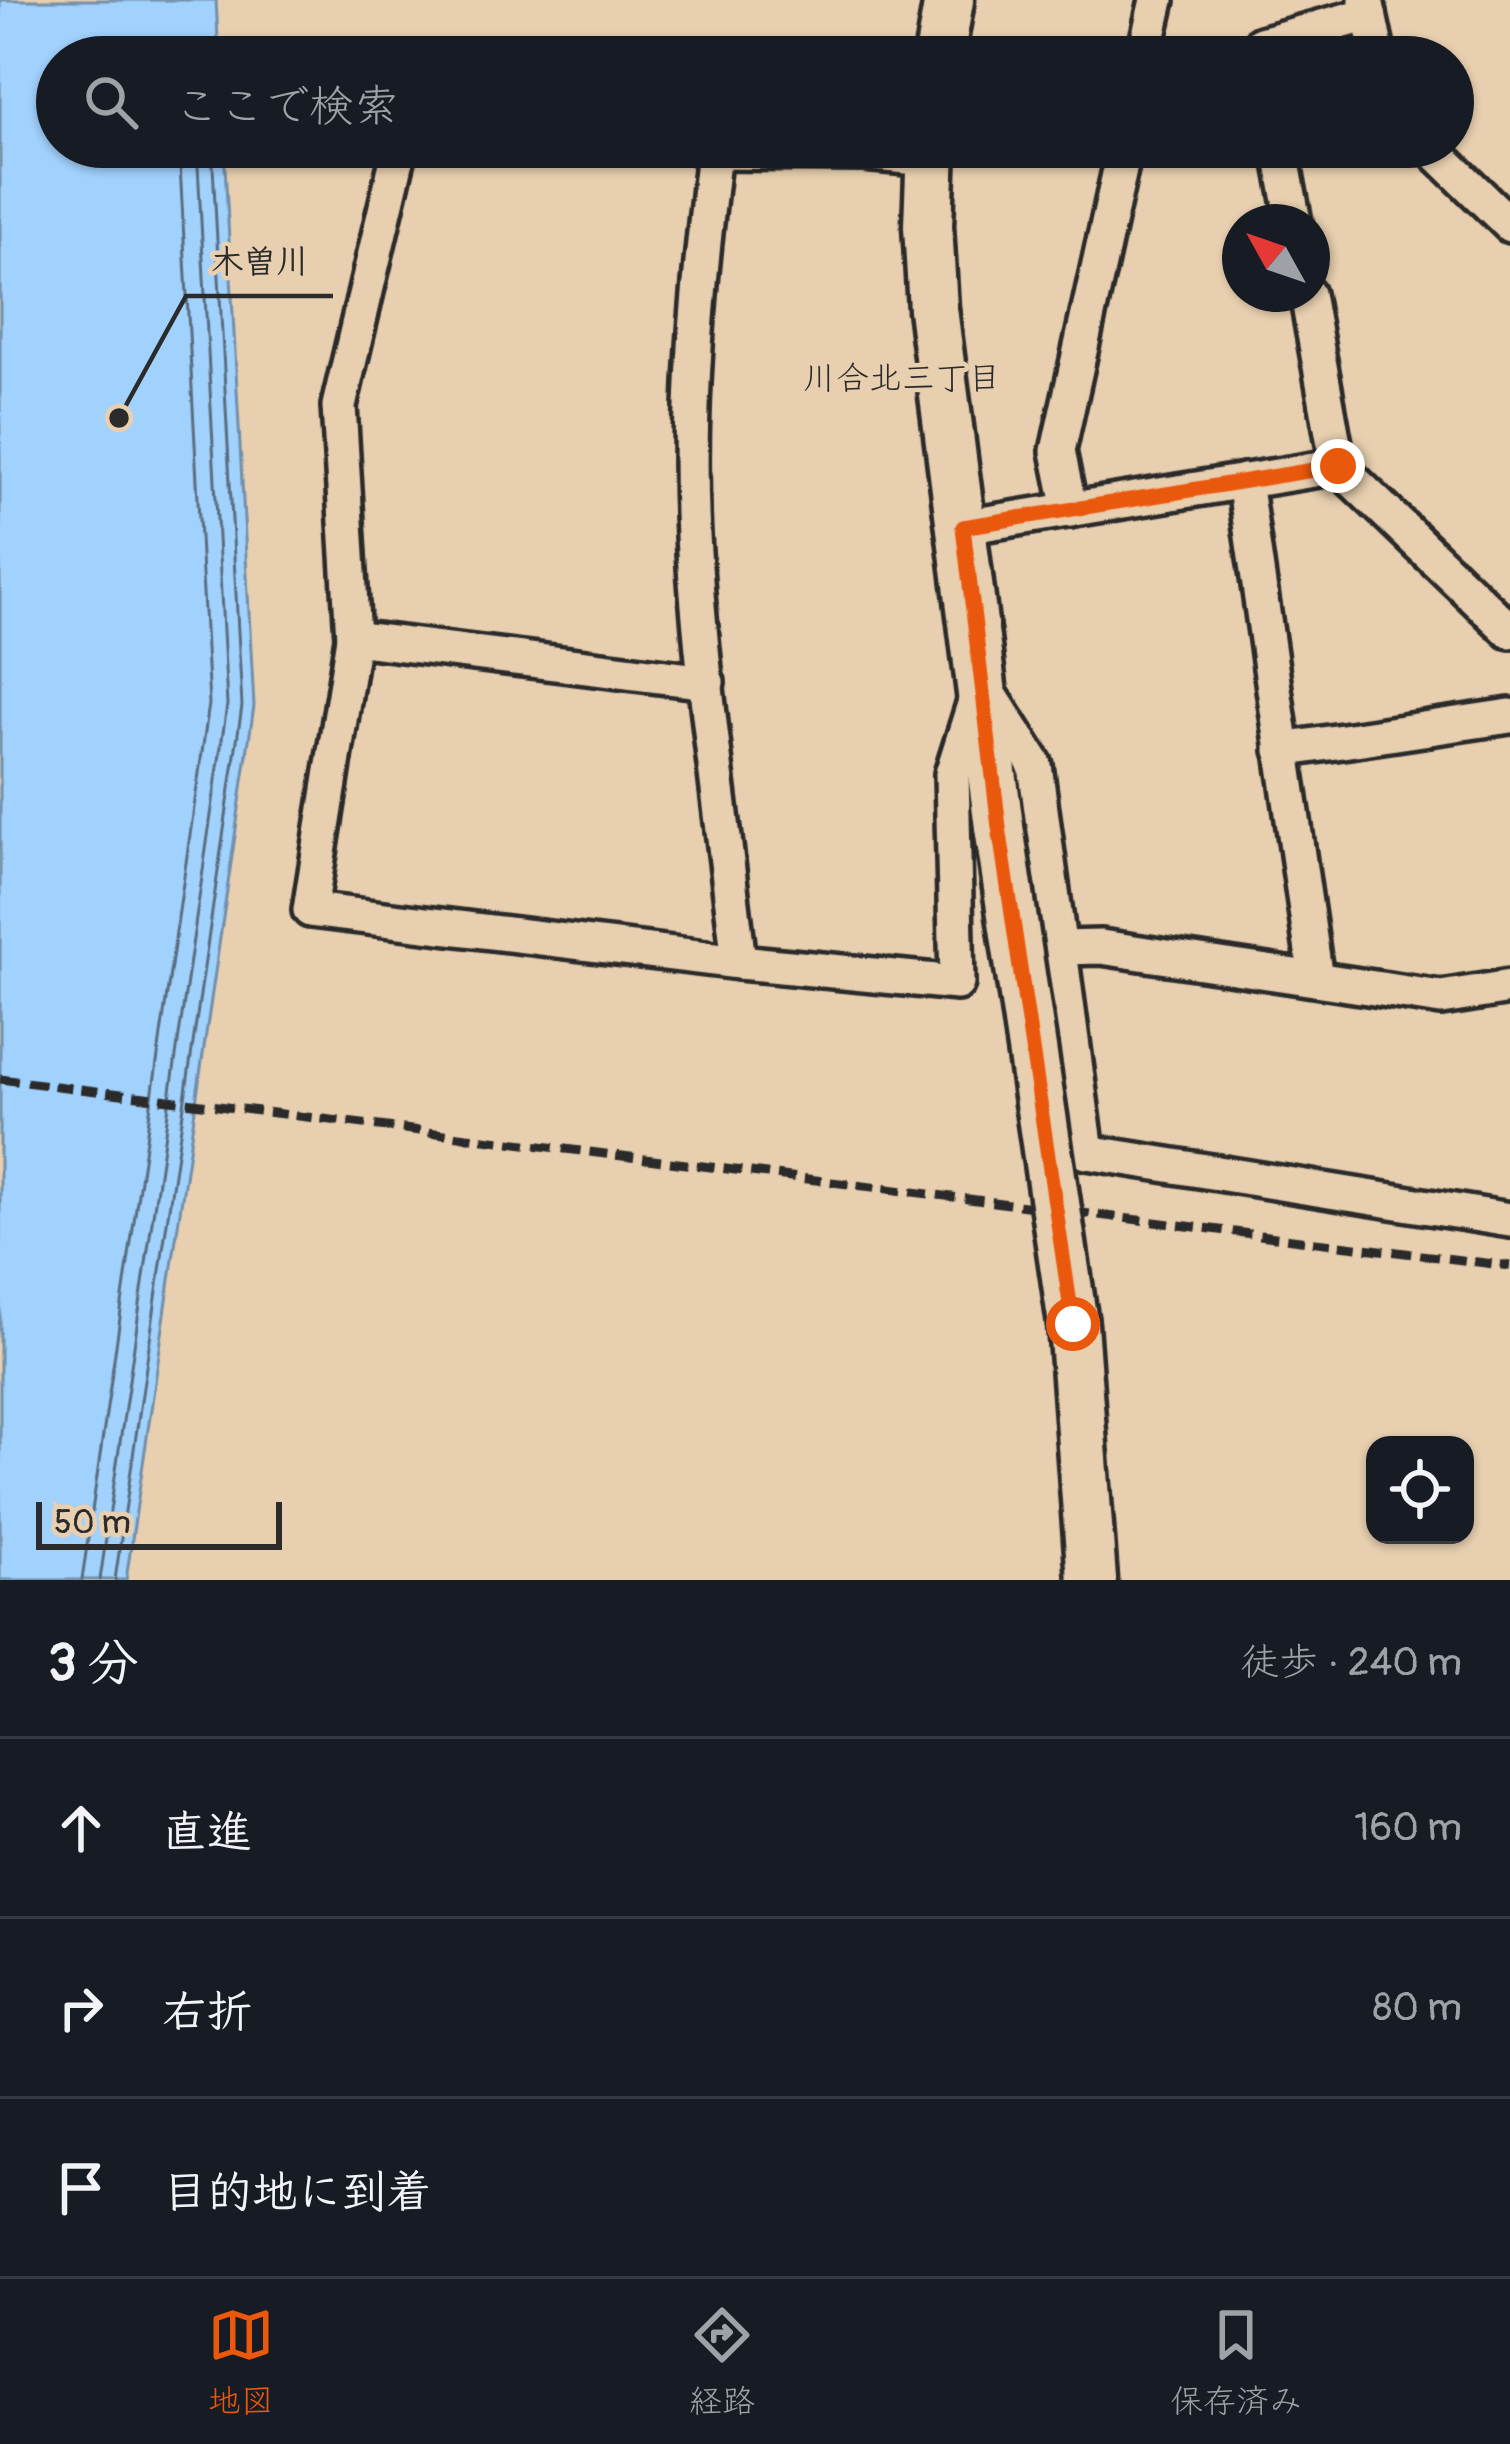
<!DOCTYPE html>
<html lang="ja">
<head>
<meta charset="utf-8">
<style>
	:root { --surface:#171b24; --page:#20242c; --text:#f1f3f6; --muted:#9ea1a6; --line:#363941; --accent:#ea580c }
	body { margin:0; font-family:Pangolin,"Klee One",sans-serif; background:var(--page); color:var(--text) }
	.controls { position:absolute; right:36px; bottom:36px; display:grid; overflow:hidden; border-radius:24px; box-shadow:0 3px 9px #0004 }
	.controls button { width:108px; height:108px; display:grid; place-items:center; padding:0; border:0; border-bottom:3px solid var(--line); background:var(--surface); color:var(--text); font:60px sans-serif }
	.compass { position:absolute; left:1222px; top:204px; width:108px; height:108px; border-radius:50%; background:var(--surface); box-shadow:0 3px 9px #0004; rotate:310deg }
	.scale { position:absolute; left:36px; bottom:30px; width:246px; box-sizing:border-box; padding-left:12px; border:6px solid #2b2b2b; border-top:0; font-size:33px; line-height:42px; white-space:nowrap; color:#2b2b2b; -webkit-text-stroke:9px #e7cfaf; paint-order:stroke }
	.stop { position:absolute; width:36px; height:36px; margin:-27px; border:9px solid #ea580c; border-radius:50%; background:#fff }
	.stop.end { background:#ea580c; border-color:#fff; box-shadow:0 3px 12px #0008 }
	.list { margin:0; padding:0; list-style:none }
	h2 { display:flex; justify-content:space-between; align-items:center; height:156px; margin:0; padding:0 48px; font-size:51px }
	h2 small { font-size:39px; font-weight:400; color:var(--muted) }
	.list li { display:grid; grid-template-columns:78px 1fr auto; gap:36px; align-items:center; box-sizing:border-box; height:180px; padding:0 48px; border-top:3px solid var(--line) }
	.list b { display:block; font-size:45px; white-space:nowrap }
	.list em { font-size:39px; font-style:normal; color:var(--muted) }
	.icon { flex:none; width:66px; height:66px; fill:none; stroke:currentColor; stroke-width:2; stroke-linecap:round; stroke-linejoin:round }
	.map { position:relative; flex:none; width:1510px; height:1580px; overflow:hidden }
	.search { position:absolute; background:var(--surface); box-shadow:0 3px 9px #0004; left:36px; right:36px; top:36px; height:132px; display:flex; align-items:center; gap:30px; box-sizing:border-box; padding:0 42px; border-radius:66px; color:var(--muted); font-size:45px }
	.sheet { height:696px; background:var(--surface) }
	nav { display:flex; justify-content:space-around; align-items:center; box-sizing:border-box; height:168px; border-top:3px solid var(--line); background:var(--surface); font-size:33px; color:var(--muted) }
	nav a { display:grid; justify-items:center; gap:6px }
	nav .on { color:var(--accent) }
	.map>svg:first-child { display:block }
</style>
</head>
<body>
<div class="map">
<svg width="1510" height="1580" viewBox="0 0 1510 1580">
	<rect width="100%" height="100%" fill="#e7cfaf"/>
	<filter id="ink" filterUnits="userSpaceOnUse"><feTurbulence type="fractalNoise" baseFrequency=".00833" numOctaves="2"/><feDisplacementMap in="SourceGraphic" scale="24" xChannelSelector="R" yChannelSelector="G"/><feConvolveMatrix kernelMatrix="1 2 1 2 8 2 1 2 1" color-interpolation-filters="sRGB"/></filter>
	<g filter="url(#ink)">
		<path fill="#a1d1fd" stroke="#728fa9" stroke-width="3" d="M 0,0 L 216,0 L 219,57 L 57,57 L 57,147 L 224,147 L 254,706 L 126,1580 L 0,1580 Z"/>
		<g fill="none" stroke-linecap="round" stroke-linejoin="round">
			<g stroke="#5a6d7f" stroke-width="3">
				<path d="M 82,1580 L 209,704 L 179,147"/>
				<path d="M 100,1580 L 227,705 L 197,147"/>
				<path d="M 115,1580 L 242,706 L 212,147"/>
			</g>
			<defs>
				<g id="street">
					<path d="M 1366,0 L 1378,57"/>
					<path d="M 1144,57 L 1157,0"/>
					<path d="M 1264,57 L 1261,44 L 1369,14"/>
					<path d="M 400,147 L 339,406 L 353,638 L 310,910 L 739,962 C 723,820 701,678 693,535 C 686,407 699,279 714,152"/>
					<path d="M 698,147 L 714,152 L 863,153 L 930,159"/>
					<path d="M 1280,147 L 1294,222"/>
					<path d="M 1430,147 L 1510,225"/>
					<path d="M 1307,294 L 1338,466"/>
					<path d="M 1244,481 L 1316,979"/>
					<path d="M 1070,510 L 1058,451 L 1125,147"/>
					<path d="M 963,527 L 1338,466 L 1510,631"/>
					<path d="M 353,638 L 707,682"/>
					<path d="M 989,693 L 1035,765 L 1087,1152 L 1510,1220"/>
					<path d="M 1282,750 L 1510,716"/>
					<path d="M 1061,948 L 1101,947 L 1441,998 L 1510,987"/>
					<path d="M 739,962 L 957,983 L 952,774 L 977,695"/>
				</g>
				<g id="secondary">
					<path d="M 939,57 L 949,0"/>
					<path d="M 931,147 L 928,226 L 933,309 L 999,827"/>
					<path d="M 1073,1324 L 1092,1580"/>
				</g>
			</defs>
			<use href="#street" stroke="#2b2b2b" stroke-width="42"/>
			<use href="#secondary" stroke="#2b2b2b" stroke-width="57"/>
			<use href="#street" stroke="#e7cfaf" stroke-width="33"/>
			<use href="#secondary" stroke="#e7cfaf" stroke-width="48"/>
			<path stroke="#2b2b2b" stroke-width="9" stroke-dasharray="18 9" stroke-linecap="butt" d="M 0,1079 L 1510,1266"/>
			<defs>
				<path id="secondary-bridge" d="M 999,827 L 1073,1324"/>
			</defs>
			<use href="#secondary-bridge" stroke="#2b2b2b" stroke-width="57" stroke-linecap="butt"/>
			<use href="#secondary-bridge" stroke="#e7cfaf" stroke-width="48"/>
		</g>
	</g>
	<g fill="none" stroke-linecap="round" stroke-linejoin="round" filter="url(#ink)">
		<path stroke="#ea580c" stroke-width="15" d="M 1073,1324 L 999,827 L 963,527 L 1338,466"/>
	</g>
	<g text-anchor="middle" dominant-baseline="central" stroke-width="9" stroke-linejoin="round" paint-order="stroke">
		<g font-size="33" fill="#2b2b2b" stroke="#e7cfaf">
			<text x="902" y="378">川合北三丁目</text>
		</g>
	</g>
	<path fill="none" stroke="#2b2b2b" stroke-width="4.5" d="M119 418L186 296H333"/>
	<circle fill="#2b2b2b" stroke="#e7cfaf" stroke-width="4.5" cx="119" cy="418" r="12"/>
	<g font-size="33" text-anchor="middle" font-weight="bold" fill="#2b2b2b" stroke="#e7cfaf" stroke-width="9" stroke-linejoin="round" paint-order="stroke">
		<text x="260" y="273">木曽川</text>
	</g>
</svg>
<div class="controls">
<button><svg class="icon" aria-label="locate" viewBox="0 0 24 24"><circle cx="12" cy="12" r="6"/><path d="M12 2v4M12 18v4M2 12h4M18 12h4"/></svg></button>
</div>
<svg class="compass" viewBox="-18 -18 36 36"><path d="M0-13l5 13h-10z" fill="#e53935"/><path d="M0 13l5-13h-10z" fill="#9ea1a6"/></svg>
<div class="scale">50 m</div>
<div class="stop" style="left:1073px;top:1324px"></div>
<div class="stop end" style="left:1338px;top:466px"></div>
<div class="search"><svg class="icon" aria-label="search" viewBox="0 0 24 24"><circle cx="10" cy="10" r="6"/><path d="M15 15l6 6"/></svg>ここで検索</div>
</div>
<section class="sheet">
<h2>3 分<small>徒歩 · 240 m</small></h2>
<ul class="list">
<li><svg class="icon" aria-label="ahead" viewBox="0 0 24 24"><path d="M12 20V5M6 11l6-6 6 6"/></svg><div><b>直進</b></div><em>160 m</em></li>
<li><svg class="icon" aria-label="right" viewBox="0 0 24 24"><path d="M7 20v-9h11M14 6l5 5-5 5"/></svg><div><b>右折</b></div><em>80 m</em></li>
<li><svg class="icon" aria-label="arrive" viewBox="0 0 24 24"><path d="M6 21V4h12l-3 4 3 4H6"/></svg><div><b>目的地に到着</b></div></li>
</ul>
</section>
<nav>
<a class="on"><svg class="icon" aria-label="map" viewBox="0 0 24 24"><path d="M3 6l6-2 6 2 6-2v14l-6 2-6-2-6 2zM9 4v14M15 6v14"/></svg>地図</a>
<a><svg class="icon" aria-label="directions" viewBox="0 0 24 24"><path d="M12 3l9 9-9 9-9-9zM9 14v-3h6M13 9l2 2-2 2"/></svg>経路</a>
<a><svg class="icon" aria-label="saved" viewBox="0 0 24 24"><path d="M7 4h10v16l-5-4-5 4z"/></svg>保存済み</a>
</nav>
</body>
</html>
